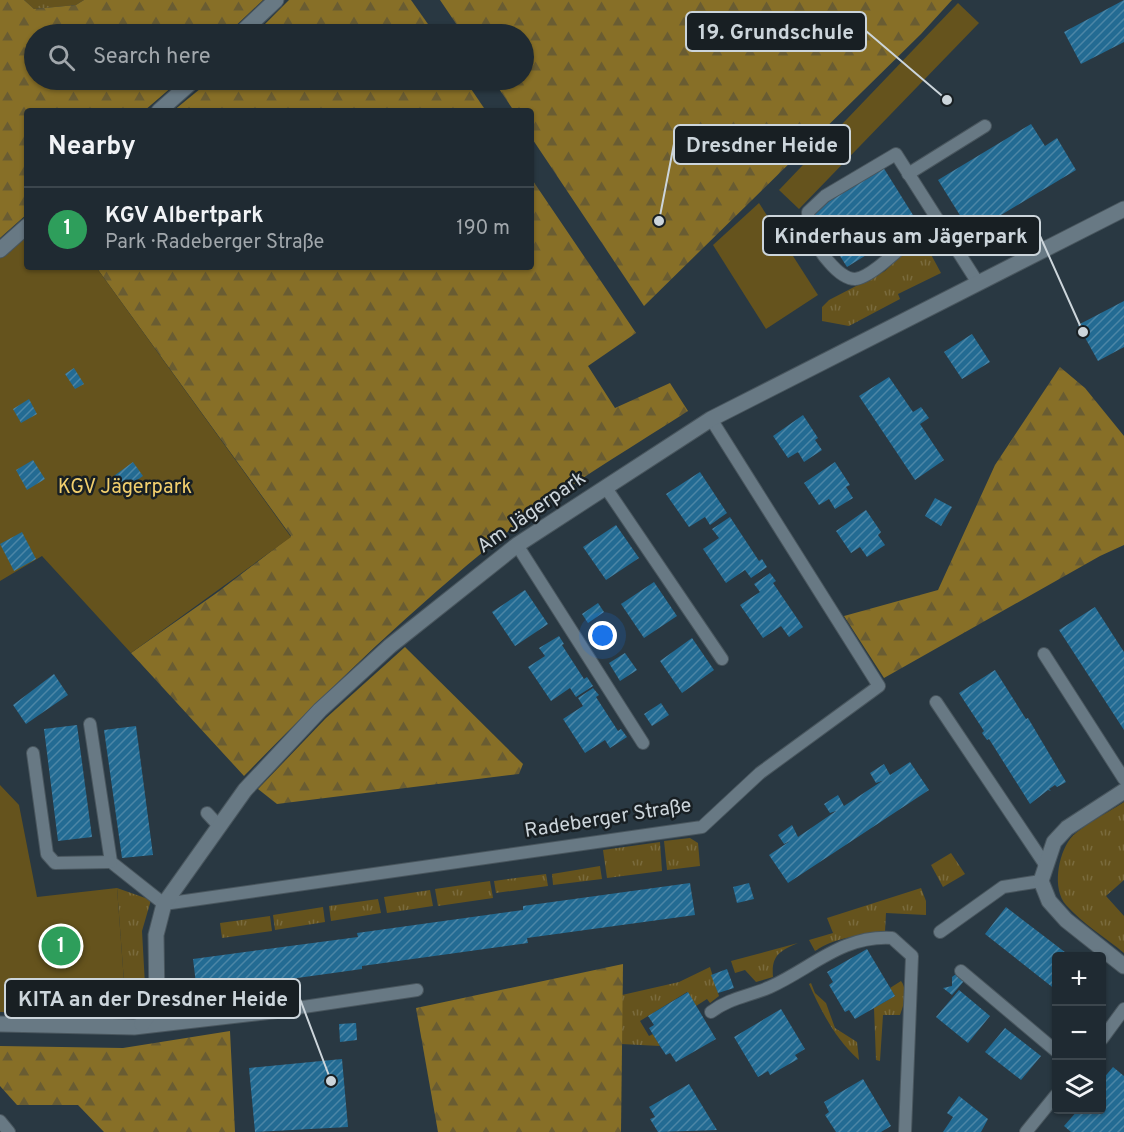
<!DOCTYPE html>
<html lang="en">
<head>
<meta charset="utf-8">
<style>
	:root { --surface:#1f2a32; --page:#27323a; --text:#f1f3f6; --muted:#a1a7ac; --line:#3c464d; --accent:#8c9099 }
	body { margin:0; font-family:Overpass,sans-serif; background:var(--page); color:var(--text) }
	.controls { position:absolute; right:18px; bottom:18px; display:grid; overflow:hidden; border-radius:6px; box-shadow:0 2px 4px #0004 }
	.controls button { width:54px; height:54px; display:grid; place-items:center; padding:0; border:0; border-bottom:2px solid var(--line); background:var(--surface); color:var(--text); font:30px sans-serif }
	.you { position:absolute; left:603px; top:636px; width:21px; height:21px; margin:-15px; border:4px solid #fff; border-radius:50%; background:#1a73e8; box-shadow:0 0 0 9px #1a73e833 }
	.badge { display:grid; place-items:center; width:39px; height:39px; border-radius:50%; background:var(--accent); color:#fff; font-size:20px; font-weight:700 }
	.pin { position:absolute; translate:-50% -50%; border:3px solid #fff; box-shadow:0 2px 6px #0006 }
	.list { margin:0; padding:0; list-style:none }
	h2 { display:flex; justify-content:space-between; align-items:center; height:78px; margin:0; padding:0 24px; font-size:26px }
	h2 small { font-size:20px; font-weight:400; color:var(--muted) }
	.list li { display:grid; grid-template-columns:39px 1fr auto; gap:18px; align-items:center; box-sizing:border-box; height:84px; padding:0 24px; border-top:2px solid var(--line) }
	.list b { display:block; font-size:22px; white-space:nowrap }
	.list p { margin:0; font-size:20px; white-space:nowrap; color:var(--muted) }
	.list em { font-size:20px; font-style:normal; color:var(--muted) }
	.icon { flex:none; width:33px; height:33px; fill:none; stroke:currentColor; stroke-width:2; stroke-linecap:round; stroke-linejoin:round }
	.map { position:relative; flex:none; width:1124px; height:1132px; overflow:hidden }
	.search { position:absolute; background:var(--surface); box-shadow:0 2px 4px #0004; left:24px; top:24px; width:510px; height:66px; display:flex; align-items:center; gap:15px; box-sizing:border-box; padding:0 21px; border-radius:33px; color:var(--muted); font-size:22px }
	.panel { position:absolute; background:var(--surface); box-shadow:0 2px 4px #0004; left:24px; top:108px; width:510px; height:162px; border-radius:6px }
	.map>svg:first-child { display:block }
</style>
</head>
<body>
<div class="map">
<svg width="1124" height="1132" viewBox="0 0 1124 1132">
	<defs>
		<pattern id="grass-tufts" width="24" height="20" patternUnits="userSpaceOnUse" patternTransform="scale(1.5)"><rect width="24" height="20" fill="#65531d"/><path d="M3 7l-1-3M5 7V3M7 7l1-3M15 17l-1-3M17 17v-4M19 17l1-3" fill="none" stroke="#7a6b3d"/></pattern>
		<pattern id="forest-firs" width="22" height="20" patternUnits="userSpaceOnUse" patternTransform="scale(1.5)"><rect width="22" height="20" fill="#876f27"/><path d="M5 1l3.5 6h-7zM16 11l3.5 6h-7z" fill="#695c32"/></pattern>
		<pattern id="building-hatch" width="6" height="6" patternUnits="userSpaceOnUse" patternTransform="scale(1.5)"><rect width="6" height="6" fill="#236b93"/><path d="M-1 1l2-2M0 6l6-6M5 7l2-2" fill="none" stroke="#4c86a6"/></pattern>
	</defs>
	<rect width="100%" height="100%" fill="#293842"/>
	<g fill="url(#grass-tufts)">
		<path d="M 24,0 L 84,0 L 76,5 L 34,9 Z"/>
		<path d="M 921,236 L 941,273 L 898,294 L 900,299 L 849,326 L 822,321 L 822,307 L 829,300 L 885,271 Z"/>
		<path d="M 1124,802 L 1124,880 L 1106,896 L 1124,916 L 1124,953 C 1106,938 1082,923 1066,905 C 1052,889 1058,855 1070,839 C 1081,826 1109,812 1124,802 Z"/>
		<path d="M 690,838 L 698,843 L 700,866 L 667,870 L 664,841 Z"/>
		<path d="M 660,842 L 662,871 L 607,878 L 603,850 Z"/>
		<path d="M 951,853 L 965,874 L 943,887 L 931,865 Z"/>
		<path d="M 600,866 L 602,879 L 553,885 L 552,874 Z"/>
		<path d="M 546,874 L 548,886 L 496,893 L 494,881 Z"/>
		<path d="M 490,881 L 493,898 L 438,906 L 435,889 Z"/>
		<path d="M 117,888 L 151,900 L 142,931 L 145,985 L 141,999 L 128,1012 L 108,1015 L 125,995 Z"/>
		<path d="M 921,888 L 926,901 L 926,915 L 886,913 L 885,932 C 860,935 836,937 815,951 L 809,940 L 833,933 L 827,918 Z"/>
		<path d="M 430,890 L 433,906 L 387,913 L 384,897 Z"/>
		<path d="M 378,899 L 381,913 L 331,921 L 329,906 Z"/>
		<path d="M 323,907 L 325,922 L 275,930 L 273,915 Z"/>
		<path d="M 270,916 L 272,931 L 222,938 L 220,923 Z"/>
		<path d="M 798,943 C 780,951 771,955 773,977 L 756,982 L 745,970 L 735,973 L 731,961 Z"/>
		<path d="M 710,967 L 719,996 L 710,1003 L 707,999 L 696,1006 L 687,992 L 640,1021 L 649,1036 L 653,1034 L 660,1046 L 621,1044 L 622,995 L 679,982 Z"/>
		<path d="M 901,981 C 908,990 904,1005 900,1015 L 883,1015 L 880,1061 L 876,1060 L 874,1008 L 895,996 L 890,988 Z"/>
		<path d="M 811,983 L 815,993 L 826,1003 L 835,1028 L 857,1042 L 859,1060 C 836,1040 821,1011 809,984 Z"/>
	</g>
	<g fill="url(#forest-firs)">
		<path d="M 0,0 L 24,0 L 34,9 L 76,5 L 84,0 L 263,0 L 227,34 L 34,34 L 34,80 L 180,80 L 144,111 L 27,111 L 27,214 L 0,238 Z"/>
		<path d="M 289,0 L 411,0 L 435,34 L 255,34 Z"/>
		<path d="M 440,0 L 952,0 L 921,34 L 644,306 L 531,137 L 531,111 L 514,111 L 493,80 L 524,80 L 524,34 L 463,34 Z"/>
		<path d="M 211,80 L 465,80 L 486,111 L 173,111 Z"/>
		<path d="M 531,178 L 636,333 L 588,366 L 615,408 L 670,383 L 688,411 C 624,452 558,491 500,538 C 408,612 325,693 244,776 L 131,653 L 218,592 L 291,536 L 96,267 L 531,267 Z"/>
		<path d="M 1060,367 L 1085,388 L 1124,436 L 1124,545 L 1100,556 L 884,678 L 844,616 L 938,590 L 995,465 Z"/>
		<path d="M 405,647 L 523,764 L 519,774 L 277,804 L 258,789 L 326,718 Z"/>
		<path d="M 623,964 L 621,1132 L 438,1132 L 416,1008 Z"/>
		<path d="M 230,1031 L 235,1132 L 104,1132 L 78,1105 L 17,1105 L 0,1086 L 0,1046 L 123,1048 Z"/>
	</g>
	<g fill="#65531d">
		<path d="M 958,3 L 979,23 L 799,209 L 779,190 Z"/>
		<path d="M 759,203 L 818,295 L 766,329 L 713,245 Z"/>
		<path d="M 27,233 L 27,267 L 96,267 L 291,537 L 131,653 L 42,556 L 0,581 L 0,258 Z"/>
		<path d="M 0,785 L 19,805 L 37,897 L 117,888 L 125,995 L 108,1015 L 0,1012 Z"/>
	</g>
	<g fill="url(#building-hatch)">
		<path d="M 1124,0 L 1124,42 L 1081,64 L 1064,32 Z"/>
		<path d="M 1031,124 L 1045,146 L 1057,138 L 1076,170 L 971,233 L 938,180 Z"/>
		<path d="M 883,167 L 918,223 L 847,267 L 812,212 Z"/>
		<path d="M 1124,301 L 1124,347 L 1098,361 L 1078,325 Z"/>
		<path d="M 972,334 L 990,362 L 962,379 L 944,352 Z"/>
		<path d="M 74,368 L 84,384 L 75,389 L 65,374 Z"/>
		<path d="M 889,377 L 913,412 L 921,407 L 929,418 L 920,424 L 944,460 L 915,480 L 859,396 Z"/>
		<path d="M 29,399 L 37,414 L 21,423 L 13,409 Z"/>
		<path d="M 803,415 L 818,438 L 815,440 L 822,450 L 804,462 L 798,452 L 788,458 L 773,436 Z"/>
		<path d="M 33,460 L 45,479 L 27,490 L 16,470 Z"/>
		<path d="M 133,462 L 143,476 L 117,494 L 107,481 Z"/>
		<path d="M 835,462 L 850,485 L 846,487 L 853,498 L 835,509 L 829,499 L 819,505 L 804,483 Z"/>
		<path d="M 700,472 L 727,513 L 710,525 L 705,517 L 689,527 L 666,494 Z"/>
		<path d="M 935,498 L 952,507 L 941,526 L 925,516 Z"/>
		<path d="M 866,510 L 881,532 L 878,535 L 885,545 L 867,557 L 860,547 L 851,553 L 836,531 Z"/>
		<path d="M 730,517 L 759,561 L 762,559 L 767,567 L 751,578 L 745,570 L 726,583 L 703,549 L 719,538 L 712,529 Z"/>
		<path d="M 616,525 L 639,558 L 606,580 L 583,547 Z"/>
		<path d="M 22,532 L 36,559 L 14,571 L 0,544 Z"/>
		<path d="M 770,573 L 776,581 L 773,583 L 803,627 L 789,637 L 781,626 L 763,638 L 740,605 L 760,592 L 754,584 Z"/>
		<path d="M 654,582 L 677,616 L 644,638 L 621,604 Z"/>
		<path d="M 525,590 L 548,624 L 515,646 L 492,612 Z"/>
		<path d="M 598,603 L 604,612 L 588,623 L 582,614 Z"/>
		<path d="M 1095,607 L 1124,652 L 1124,730 L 1059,630 Z"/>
		<path d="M 559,636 L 564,644 L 562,645 L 584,679 L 587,677 L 593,686 L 576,697 L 570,688 L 551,701 L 528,667 L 545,656 L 539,648 Z"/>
		<path d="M 692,638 L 714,670 L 682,693 L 660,661 Z"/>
		<path d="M 625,653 L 637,670 L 620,681 L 609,663 Z"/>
		<path d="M 995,670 L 1026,719 L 1028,718 L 1066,782 L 1057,787 L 1055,785 L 1049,789 L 1051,791 L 1048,790 L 1030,804 L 989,739 L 987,740 L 982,733 L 984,731 L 959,693 Z"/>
		<path d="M 54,674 L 68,695 L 26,724 L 13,705 Z"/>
		<path d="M 593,688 L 599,695 L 596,697 L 618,731 L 621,729 L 627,737 L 610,748 L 605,740 L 585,753 L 563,719 L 583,706 L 578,698 Z"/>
		<path d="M 661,703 L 669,715 L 652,726 L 644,714 Z"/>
		<path d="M 77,725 L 92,837 L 58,841 L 44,729 Z"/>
		<path d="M 136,726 L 153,855 L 122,858 L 104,730 Z"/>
		<path d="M 910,762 L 929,790 L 788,883 L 769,855 L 790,841 L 784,844 L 778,835 L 792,825 L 798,837 L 836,811 L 830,813 L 824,804 L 838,795 L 844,806 L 882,781 L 876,783 L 870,773 L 884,764 L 890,775 Z"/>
		<path d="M 690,883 L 695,915 L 527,938 L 528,943 L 362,966 L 362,969 L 197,992 L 193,959 L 358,937 L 357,933 L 523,910 L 523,906 Z"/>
		<path d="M 749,883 L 754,899 L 737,903 L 733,887 Z"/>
		<path d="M 1006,907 L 1070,956 L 1056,957 L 1056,990 L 985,934 Z"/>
		<path d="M 867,949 L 895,996 L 855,1019 L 849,1010 L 845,1012 L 829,985 L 833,982 L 827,972 Z"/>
		<path d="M 727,969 L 734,988 L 718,993 L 711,975 Z"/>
		<path d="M 956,974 L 964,981 L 952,995 L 943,988 L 952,986 L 952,977 Z"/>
		<path d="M 959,990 L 990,1016 L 968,1043 L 936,1017 Z"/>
		<path d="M 688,992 L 716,1039 L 676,1062 L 670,1053 L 666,1055 L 660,1046 L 649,1028 L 654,1025 L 648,1016 Z"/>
		<path d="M 781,1009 L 805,1049 L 795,1055 L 798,1059 L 770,1075 L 768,1071 L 758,1077 L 734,1037 Z"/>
		<path d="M 356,1023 L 357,1040 L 340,1042 L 339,1024 Z"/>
		<path d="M 1005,1028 L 1041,1056 L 1021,1080 L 985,1052 Z"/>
		<path d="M 342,1059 L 348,1127 L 255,1132 L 249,1068 Z"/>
		<path d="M 1113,1067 L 1124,1076 L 1124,1132 L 1071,1132 L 1064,1126 L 1078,1110 L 1102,1110 L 1102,1080 Z"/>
		<path d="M 863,1079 L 891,1126 L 881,1132 L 836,1132 L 825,1115 L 829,1112 L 824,1102 Z"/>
		<path d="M 689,1084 L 717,1130 L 658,1132 L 650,1119 L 655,1117 L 649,1107 Z"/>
		<path d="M 959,1096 L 988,1119 L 981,1132 L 943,1132 L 953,1117 L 947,1113 Z"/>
	</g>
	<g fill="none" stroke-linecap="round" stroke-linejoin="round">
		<defs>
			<g id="lane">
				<path d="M 908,174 L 985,126"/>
				<path d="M 936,218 C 916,231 874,278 855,279 C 845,279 835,269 829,262 C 817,249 808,229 808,212 L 825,196 L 896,154 L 978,283"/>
				<path d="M 606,488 L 722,659"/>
				<path d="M 517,545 L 643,743"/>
				<path d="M 1044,654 L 1124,779"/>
				<path d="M 936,702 L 1046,866"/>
				<path d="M 90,724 L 111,862 L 164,904 L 702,827 L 760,773 L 879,686 L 711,419"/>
				<path d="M 33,753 L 47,854 L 55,863 L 111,862"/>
				<path d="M 207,813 L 219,826"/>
				<path d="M 940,932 L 1003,887 L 1041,881"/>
				<path d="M 961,971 L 1056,1051"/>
				<path d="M 290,1009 L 417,990"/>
				<path d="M 711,1012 C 729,998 750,996 770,987 C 812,968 842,935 892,938 L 912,956 L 905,1132"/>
				<path d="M 1102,1039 L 1124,1009"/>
				<path d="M 0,1121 L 9,1132"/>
				<path d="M 1026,1132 L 1056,1095"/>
			</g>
			<g id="street">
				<path d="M 240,34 L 276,0"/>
				<path d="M 159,111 L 194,80"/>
				<path d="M 0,250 L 27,226"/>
				<path d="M 1124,791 L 1067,828 L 1054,842 L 1041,881 L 1049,901 L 1066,920 L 1124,966"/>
				<path d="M 0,1024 L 134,1027 L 290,1009"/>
				<path d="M 142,1024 L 157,1003 L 156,935 L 164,904 L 245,790 L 320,710 L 390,646 L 517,545 L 711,419 L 1124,209"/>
			</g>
		</defs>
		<use href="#lane" stroke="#49565e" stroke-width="14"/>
		<use href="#street" stroke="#49565e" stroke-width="17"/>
		<use href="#lane" stroke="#687984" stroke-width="12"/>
		<use href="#street" stroke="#687984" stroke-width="15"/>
	</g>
	<g text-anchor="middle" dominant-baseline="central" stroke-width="5" stroke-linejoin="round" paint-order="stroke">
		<g font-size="20" fill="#f2cf6d" stroke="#181f23">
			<text x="125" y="488">KGV Jägerpark</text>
		</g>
		<g font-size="20" fill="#ccd5db" stroke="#181f23">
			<text transform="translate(532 513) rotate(-35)">Am Jägerpark</text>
			<text transform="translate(608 819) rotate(-9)">Radeberger Straße</text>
		</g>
	</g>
	<path fill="none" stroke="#ccd5db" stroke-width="2" d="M947 100L866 31M659 221L674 144M1083 332L1040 236M331 1081L300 999"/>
	<g fill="#ccd5db" stroke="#181f23" stroke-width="2">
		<circle cx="947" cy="100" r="6"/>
		<circle cx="659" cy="221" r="6"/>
		<circle cx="1083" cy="332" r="6"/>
		<circle cx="331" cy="1081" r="6"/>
	</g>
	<g fill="#181f23" stroke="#ccd5db" stroke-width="2">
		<rect x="686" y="12" width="180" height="39" rx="6"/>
		<rect x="674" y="125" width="176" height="39" rx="6"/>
		<rect x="763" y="216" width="277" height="39" rx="6"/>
		<rect x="5" y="979" width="295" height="39" rx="6"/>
	</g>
	<g font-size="21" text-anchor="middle" font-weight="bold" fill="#ccd5db">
		<text x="776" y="39">19. Grundschule</text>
		<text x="762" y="152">Dresdner Heide</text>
		<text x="901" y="243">Kinderhaus am Jägerpark</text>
		<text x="153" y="1006">KITA an der Dresdner Heide</text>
	</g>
</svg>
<div class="controls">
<button>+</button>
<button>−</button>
<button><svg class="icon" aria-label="layers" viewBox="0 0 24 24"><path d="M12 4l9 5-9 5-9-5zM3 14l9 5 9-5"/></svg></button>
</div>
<div class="you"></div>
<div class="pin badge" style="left:61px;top:946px;background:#2e9e5b">1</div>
<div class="search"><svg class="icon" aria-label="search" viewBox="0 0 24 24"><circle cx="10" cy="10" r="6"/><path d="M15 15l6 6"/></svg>Search here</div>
<section class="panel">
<h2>Nearby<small></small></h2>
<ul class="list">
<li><span class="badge" style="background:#2e9e5b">1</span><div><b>KGV Albertpark</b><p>Park · Radeberger Straße</p></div><em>190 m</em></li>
</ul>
</section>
</div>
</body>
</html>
